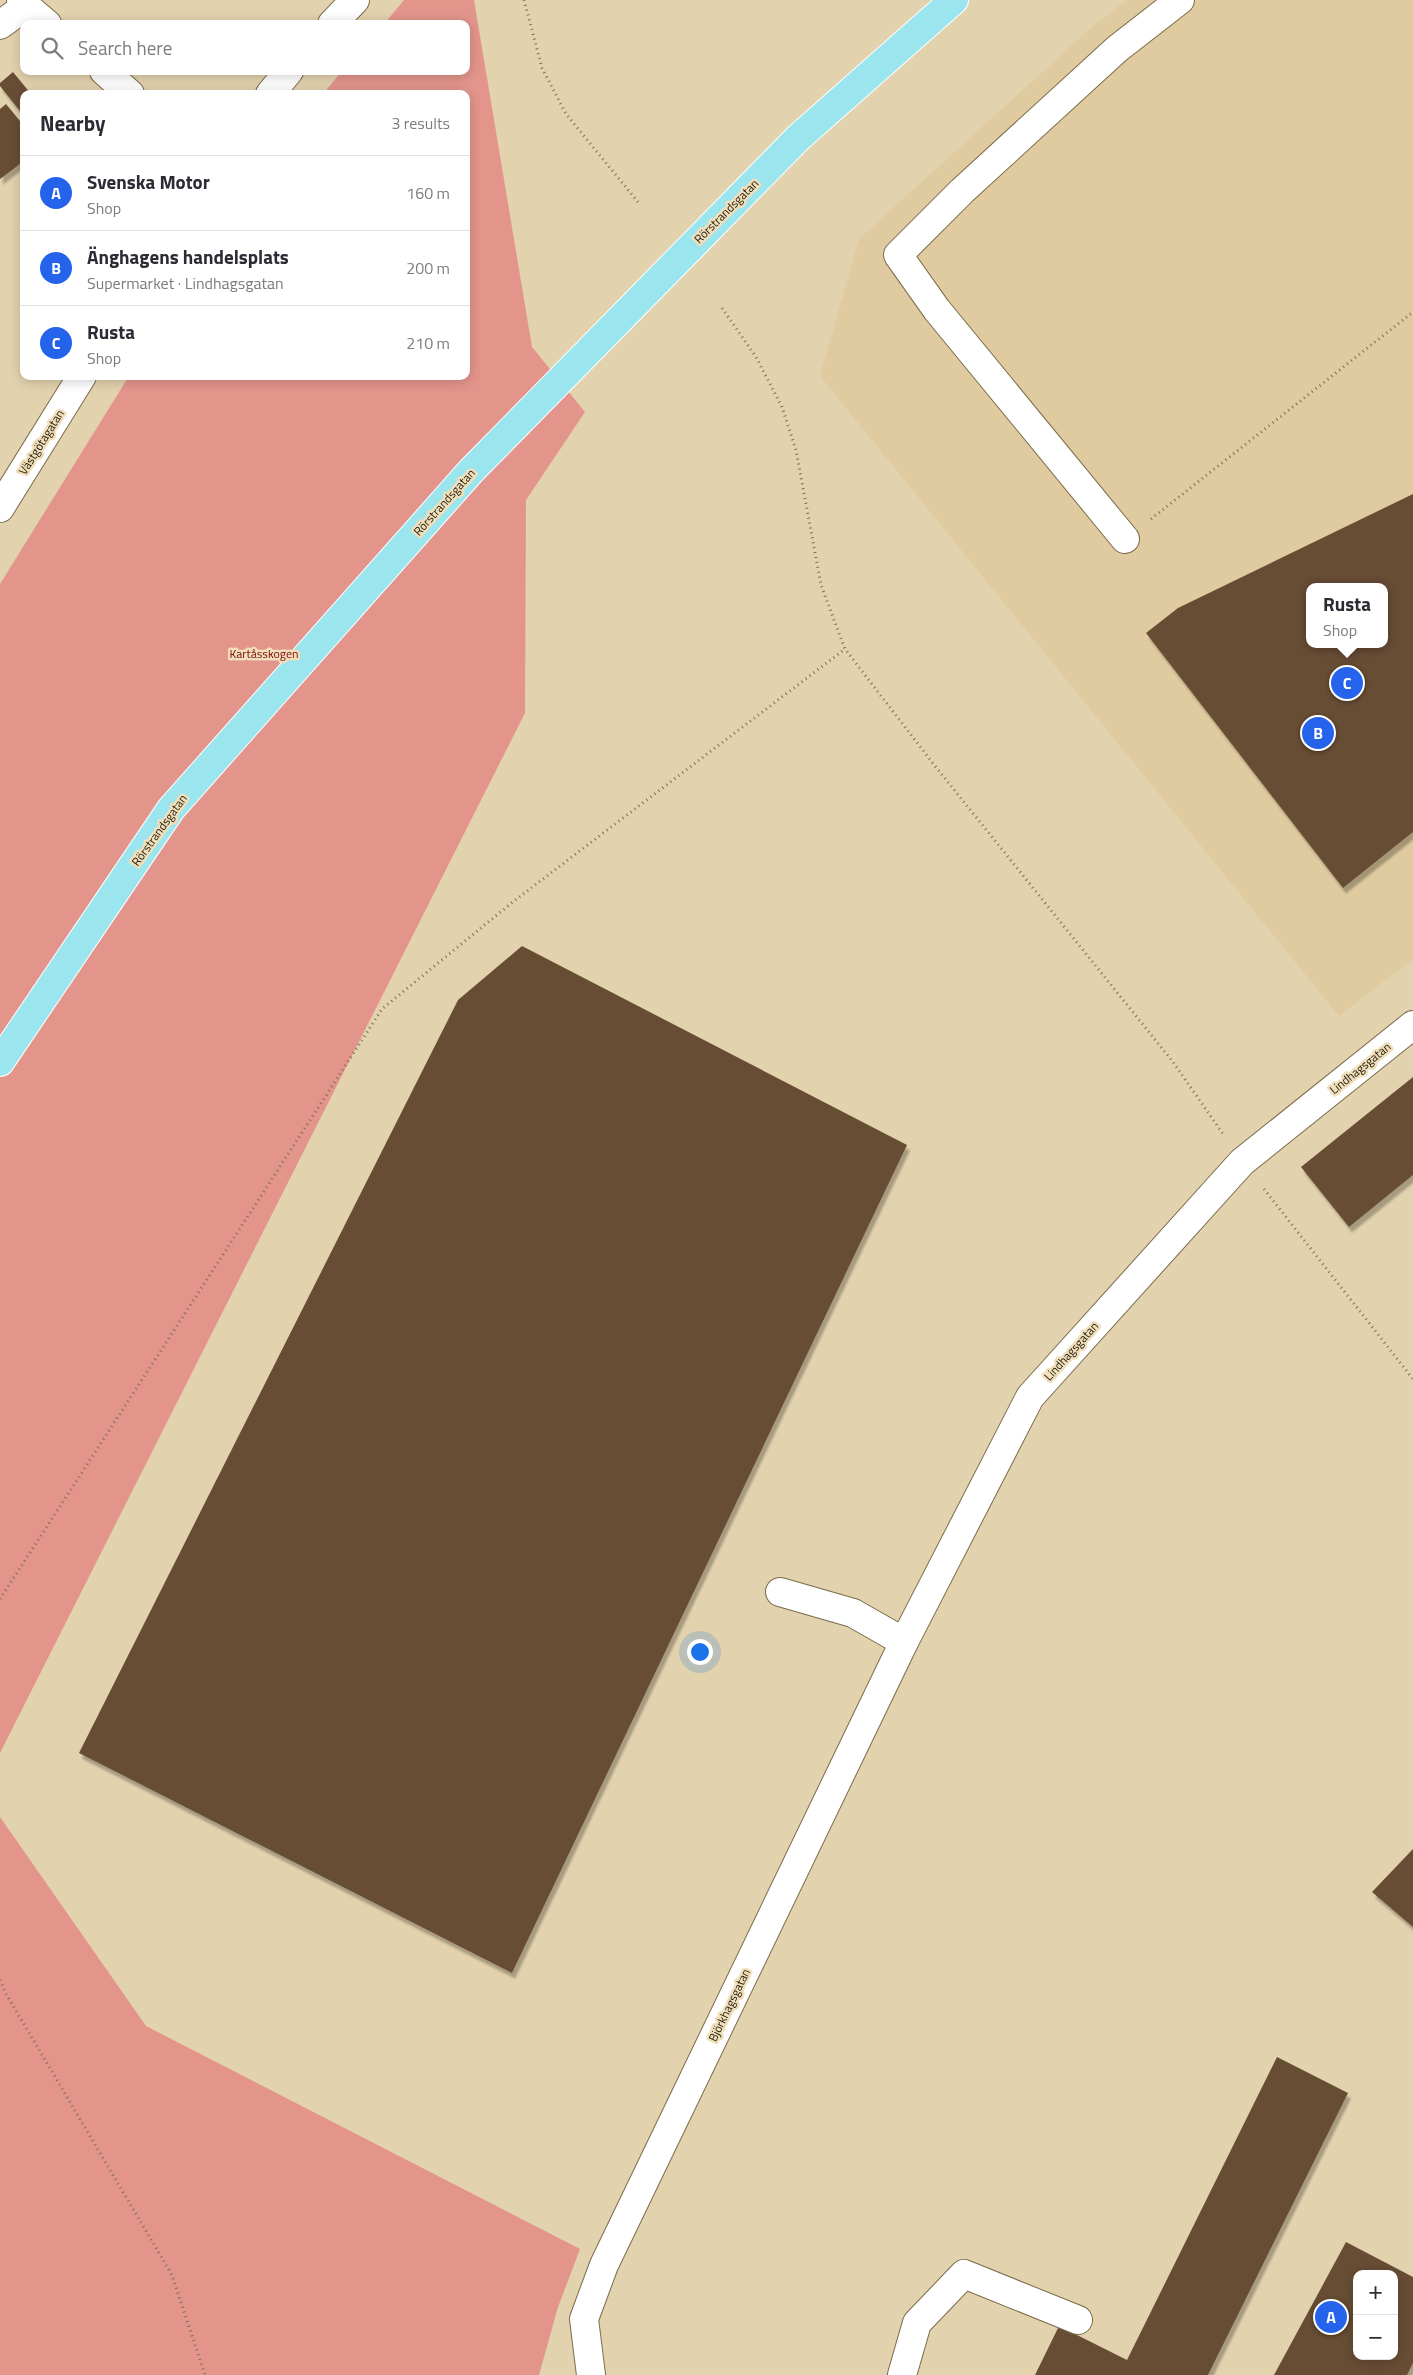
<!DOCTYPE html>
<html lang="en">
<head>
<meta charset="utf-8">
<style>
	:root { --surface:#fff; --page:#f2f2f3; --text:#2b2b33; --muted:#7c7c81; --line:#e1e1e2; --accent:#2563eb }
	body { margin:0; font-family:"Titillium Web",sans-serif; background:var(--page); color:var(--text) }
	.controls { position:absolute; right:15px; bottom:15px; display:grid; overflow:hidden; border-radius:10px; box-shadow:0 2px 12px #0003 }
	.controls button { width:45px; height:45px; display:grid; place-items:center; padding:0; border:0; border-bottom:1px solid var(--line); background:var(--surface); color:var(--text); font:25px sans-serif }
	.you { position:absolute; left:699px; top:1651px; width:18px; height:18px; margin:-12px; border:4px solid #fff; border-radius:50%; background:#1a73e8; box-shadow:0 0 0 8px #1a73e833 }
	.badge { display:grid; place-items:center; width:32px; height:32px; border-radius:50%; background:var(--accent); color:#fff; font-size:16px; font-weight:700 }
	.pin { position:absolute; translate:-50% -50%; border:2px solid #fff; box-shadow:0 1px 5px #0006 }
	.popup { position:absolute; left:1306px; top:583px; width:82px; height:65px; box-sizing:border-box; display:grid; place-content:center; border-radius:10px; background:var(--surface); filter:drop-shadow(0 1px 4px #0005); font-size:16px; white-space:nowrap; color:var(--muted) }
	.popup b { font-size:19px; color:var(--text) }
	.popup::after { content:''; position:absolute; left:50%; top:100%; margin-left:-10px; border:10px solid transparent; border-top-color:var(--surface) }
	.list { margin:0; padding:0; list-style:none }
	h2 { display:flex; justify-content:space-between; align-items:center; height:65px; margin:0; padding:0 20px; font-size:21px }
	h2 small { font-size:16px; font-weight:400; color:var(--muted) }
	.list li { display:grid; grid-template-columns:32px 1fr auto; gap:15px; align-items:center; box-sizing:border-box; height:75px; padding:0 20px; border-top:1px solid var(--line) }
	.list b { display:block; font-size:19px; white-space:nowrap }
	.list p { margin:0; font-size:16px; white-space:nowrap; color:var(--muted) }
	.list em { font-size:16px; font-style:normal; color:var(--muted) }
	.icon { flex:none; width:28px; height:28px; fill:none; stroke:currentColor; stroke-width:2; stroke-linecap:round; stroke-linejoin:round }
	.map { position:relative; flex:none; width:1413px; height:2375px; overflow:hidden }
	.search { position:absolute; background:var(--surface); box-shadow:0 2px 12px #0003; left:20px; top:20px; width:450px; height:55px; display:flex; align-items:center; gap:12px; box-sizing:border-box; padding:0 18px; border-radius:10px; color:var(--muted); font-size:19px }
	.panel { position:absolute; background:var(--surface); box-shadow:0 2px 12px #0003; left:20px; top:90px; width:450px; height:290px; border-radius:10px }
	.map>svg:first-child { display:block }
</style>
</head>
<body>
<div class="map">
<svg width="1413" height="2375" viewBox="0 0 1413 2375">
	<defs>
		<filter id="shadow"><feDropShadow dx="3" dy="5.5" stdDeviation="1" flood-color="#0004"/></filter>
	</defs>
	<rect width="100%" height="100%" fill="#e3d2ae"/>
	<path fill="#dfcb9f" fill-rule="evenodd" d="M 1127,0 L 1413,0 L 1413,959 L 1339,1016 L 820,376 L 859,239 L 1093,26 ZM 1310,587 L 1384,587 L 1384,644 L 1310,644 Z"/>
	<g fill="#e3958c">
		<path d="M 404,0 L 474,0 L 532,347 L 585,412 L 526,500 L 525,713 L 0,1753 L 0,584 L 129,376 L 466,376 L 466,94 L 323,94 L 342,71 L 466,71 L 466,24 L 384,24 Z"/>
		<path d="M 0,1817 L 146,2026 L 580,2249 L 558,2307 L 539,2375 L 0,2375 Z"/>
	</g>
	<g fill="#674e34" fill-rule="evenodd" filter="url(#shadow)">
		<path d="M 13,72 L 31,94 L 24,94 L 24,116 L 0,86 L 0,83 Z"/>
		<path d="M 6,104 L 24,126 L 24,161 L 0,179 L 0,109 Z"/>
		<path d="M 1413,494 L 1413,832 L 1343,888 L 1146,633 L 1178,608 ZM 1310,587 L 1384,587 L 1384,644 L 1310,644 Z"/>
		<path d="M 522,946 L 907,1145 L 512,1973 L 79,1753 L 458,1000 Z"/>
		<path d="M 1413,1077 L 1413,1175 L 1349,1227 L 1301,1167 Z"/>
		<path d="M 1413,1849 L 1413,1927 L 1372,1892 Z"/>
		<path d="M 1277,2057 L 1348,2093 L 1208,2375 L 1035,2375 L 1059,2326 L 1127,2360 Z"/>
		<path d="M 1346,2242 L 1413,2277 L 1413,2363 L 1407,2375 L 1274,2375 ZM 1357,2274 L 1394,2274 L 1394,2356 L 1357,2356 Z"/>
	</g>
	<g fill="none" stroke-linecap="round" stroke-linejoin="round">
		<defs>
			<g id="minor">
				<path d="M 21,0 L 26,6 L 47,24"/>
				<path d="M 332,24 L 355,0"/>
				<path d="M 0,25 L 26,6"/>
				<path d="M 104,71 L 130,94"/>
				<path d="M 270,94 L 289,71"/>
				<path d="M 0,508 L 82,376"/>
				<path d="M 1125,539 L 937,310 L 898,255 L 962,191 L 1117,49 L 1180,0"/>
				<path d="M 780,1592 L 853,1613 L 904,1642 L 1030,1397 L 1242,1162 L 1413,1025"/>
				<path d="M 591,2375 L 584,2319 L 604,2265 L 904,1642"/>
				<path d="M 902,2375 L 917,2323 L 964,2274 L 1078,2320"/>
			</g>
			<path id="major" d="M 0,1062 L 171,809 L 471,471 L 798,138 L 954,0"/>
		</defs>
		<use href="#minor" stroke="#7a6b4a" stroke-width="30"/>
		<use href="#major" stroke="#fff" stroke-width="30"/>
		<g stroke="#7c7159" stroke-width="3" stroke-dasharray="1 4" stroke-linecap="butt">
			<path d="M 524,0 L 542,68 L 566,114 L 638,202"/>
			<path d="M 722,308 L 756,357 L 782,407 L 796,450 L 821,585 L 845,649 L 935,766 L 1173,1062 L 1223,1134"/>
			<path d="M 1151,519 L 1413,312"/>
			<path d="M 1264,1189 L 1413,1379"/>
			<path d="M 0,1599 L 382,1009 L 514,901 L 845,649"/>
			<path d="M 0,1980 L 5,1992 L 172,2275 L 205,2375"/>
		</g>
		<use href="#minor" stroke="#fff" stroke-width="28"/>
		<use href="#major" stroke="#9ae5ee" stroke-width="28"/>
	</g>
	<g text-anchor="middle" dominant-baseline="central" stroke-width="5" stroke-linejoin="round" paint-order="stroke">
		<g font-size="12" fill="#211b0d" stroke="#f0dfba">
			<text transform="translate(726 211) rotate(-45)">Rörstrandsgatan</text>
			<text transform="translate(41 442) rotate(-58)">Västgötagatan</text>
			<text transform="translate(444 502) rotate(-48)">Rörstrandsgatan</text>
			<text transform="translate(159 830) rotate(-54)">Rörstrandsgatan</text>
			<text transform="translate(1360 1068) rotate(-39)">Lindhagsgatan</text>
			<text transform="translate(1071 1351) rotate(-48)">Lindhagsgatan</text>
			<text transform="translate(729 2005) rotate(-64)">Björkhagsgatan</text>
		</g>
		<g font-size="12" fill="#7a070d" stroke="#f0dfba">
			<text x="264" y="653">Kartåsskogen</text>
		</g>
	</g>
</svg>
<div class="controls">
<button>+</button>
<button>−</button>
</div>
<div class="you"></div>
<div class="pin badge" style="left:1331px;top:2317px">A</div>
<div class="pin badge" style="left:1318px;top:733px">B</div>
<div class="pin badge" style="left:1347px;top:683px">C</div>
<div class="popup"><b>Rusta</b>Shop</div>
<div class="search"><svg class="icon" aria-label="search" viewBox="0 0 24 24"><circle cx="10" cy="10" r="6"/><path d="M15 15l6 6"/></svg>Search here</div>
<section class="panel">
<h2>Nearby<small>3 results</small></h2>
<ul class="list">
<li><span class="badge">A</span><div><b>Svenska Motor</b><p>Shop</p></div><em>160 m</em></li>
<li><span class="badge">B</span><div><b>Änghagens handelsplats</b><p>Supermarket · Lindhagsgatan</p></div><em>200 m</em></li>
<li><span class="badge">C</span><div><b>Rusta</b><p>Shop</p></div><em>210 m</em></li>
</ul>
</section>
</div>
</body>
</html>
